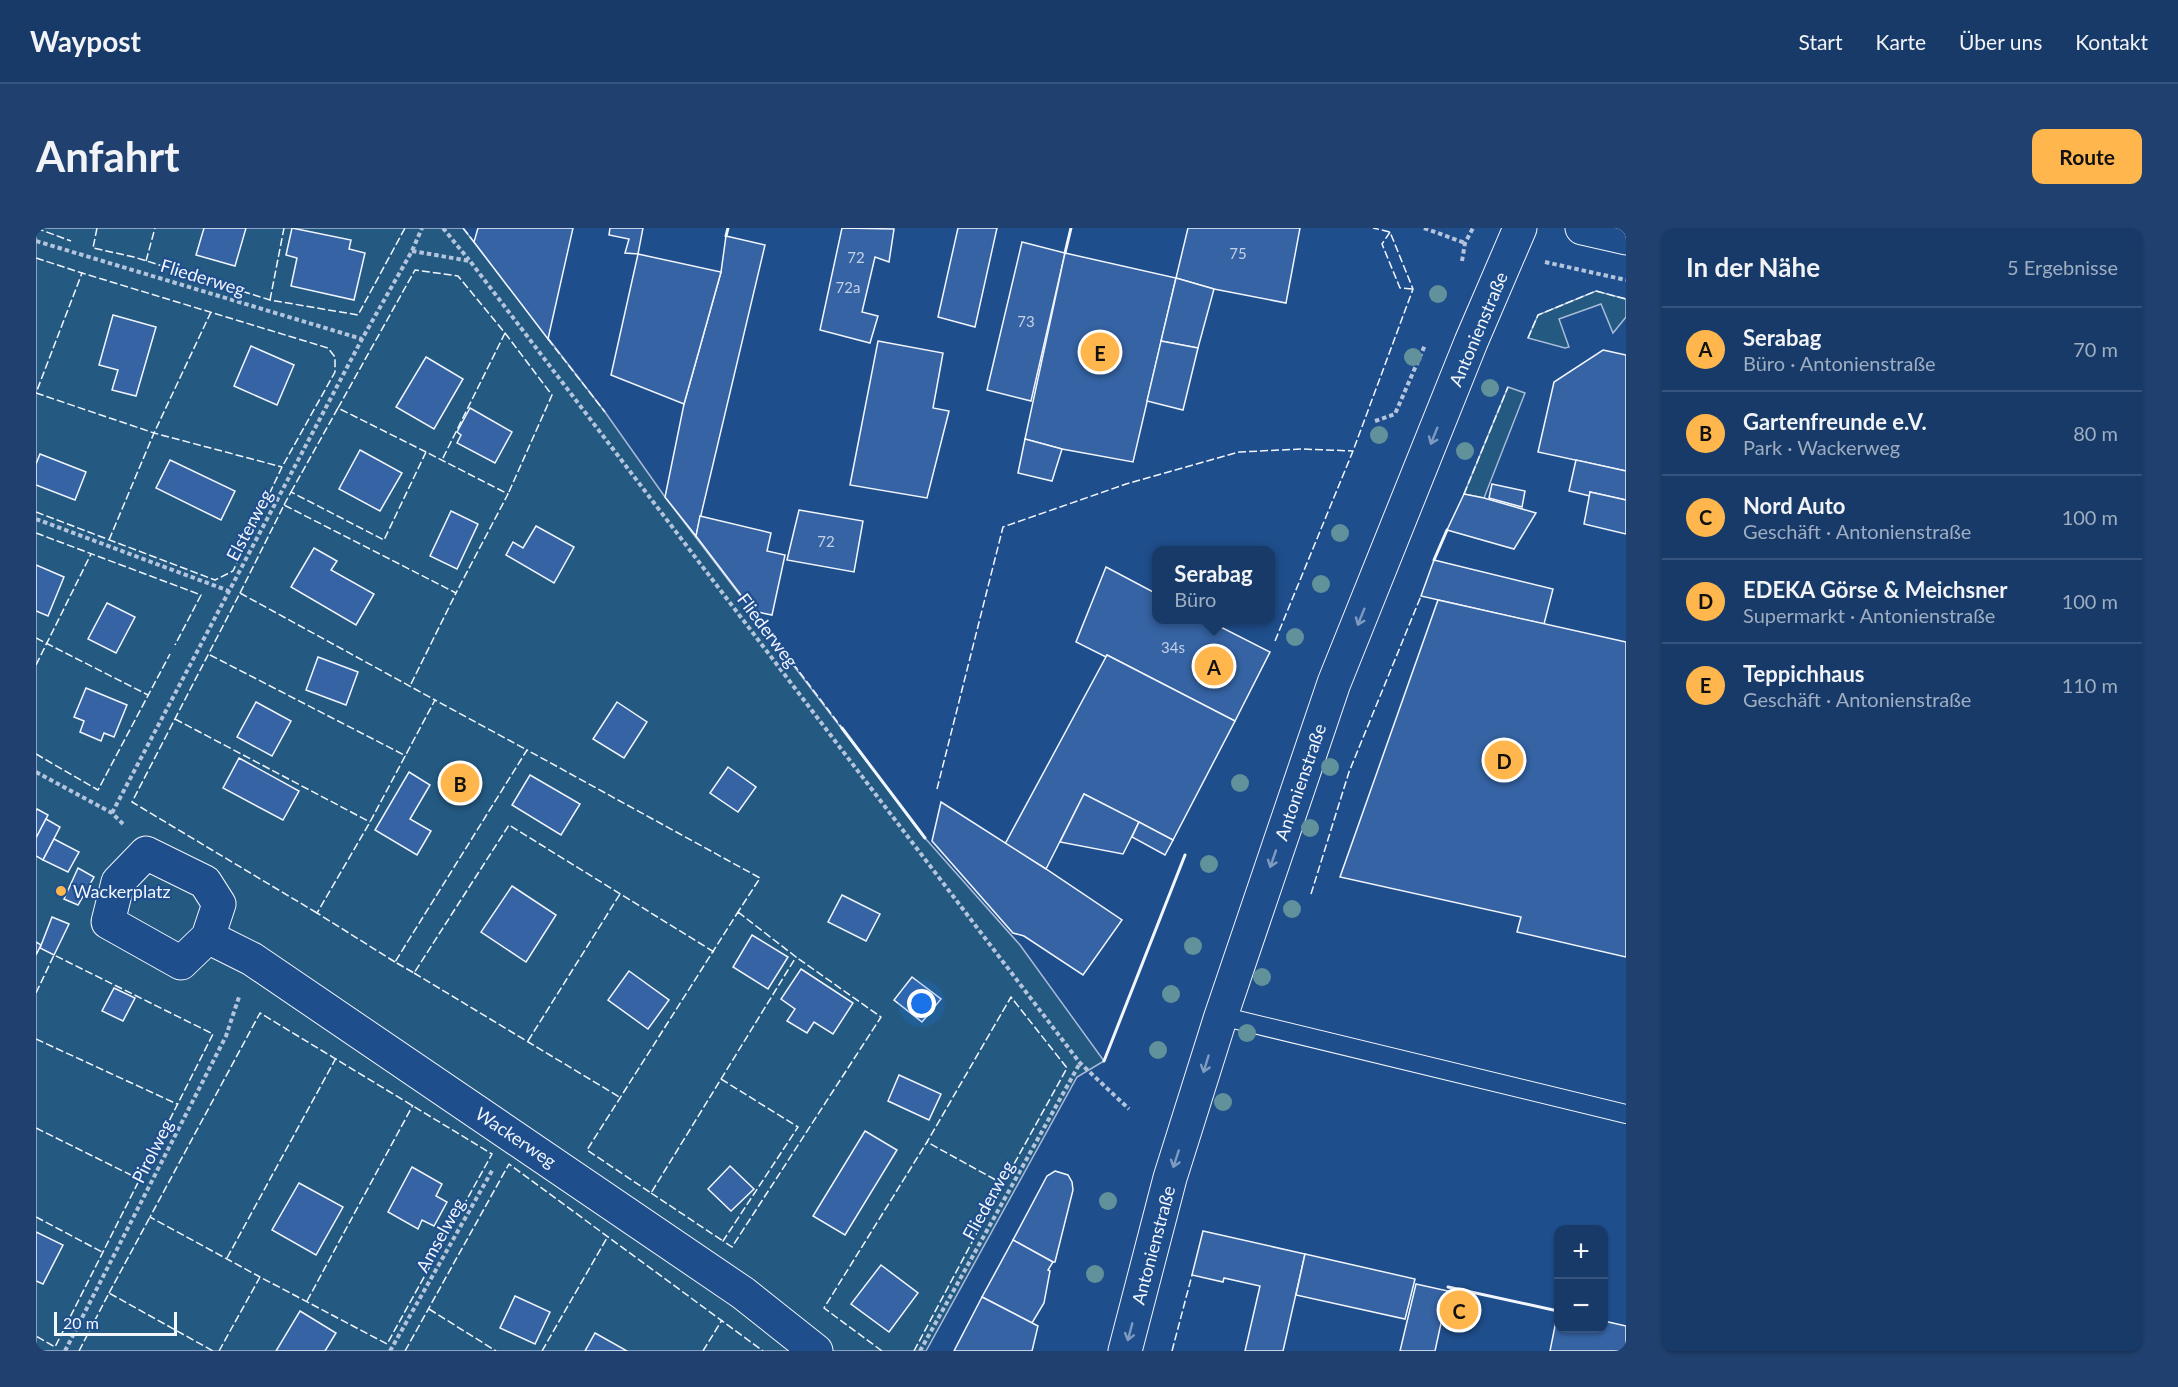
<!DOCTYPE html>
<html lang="de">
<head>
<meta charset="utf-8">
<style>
	:root { --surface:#173a69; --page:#20416f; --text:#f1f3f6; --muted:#9eadc0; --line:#36547d; --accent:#ffb74d }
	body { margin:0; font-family:Lato,sans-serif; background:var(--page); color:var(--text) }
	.controls { position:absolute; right:18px; bottom:18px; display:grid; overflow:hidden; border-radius:12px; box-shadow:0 2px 4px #0004 }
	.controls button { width:54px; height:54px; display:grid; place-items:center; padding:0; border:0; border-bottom:2px solid var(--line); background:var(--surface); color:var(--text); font:30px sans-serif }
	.scale { position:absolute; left:18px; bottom:15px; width:123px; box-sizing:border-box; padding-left:6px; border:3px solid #f2f6ff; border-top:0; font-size:16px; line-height:21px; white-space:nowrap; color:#f2f6ff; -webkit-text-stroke:4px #1f4e8c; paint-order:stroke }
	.you { position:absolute; left:886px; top:776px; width:21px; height:21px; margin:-15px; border:4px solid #fff; border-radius:50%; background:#1a73e8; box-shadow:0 0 0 9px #1a73e833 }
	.badge { display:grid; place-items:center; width:39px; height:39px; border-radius:50%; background:var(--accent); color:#111; font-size:20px; font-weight:700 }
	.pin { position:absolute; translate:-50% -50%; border:3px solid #fff; box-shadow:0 2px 6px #0006 }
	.popup { position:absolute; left:1116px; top:318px; width:123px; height:78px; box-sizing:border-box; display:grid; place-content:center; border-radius:12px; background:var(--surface); filter:drop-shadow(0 2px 4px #0005); font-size:20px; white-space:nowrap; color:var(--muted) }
	.popup b { font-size:22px; color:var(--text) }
	.popup::after { content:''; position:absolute; left:50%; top:100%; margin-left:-12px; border:12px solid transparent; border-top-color:var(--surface) }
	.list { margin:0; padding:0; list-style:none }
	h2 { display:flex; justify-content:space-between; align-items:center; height:78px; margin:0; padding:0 24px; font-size:26px }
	h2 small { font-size:20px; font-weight:400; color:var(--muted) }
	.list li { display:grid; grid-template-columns:39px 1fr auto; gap:18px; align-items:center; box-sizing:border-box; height:84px; padding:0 24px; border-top:2px solid var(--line) }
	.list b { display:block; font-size:22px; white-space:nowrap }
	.list p { margin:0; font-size:20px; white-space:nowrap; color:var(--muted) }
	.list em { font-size:20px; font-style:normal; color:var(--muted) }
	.map { position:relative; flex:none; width:1590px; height:1123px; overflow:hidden; border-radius:12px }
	header { display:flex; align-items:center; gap:36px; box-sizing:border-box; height:84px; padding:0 30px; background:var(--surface); border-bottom:2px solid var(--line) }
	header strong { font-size:28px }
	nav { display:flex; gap:33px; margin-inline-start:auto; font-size:21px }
	.intro { display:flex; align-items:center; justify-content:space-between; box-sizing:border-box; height:144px; padding:0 36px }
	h1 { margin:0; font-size:42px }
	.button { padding:15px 27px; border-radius:12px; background:var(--accent); color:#111; font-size:21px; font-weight:700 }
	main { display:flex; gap:36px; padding:0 36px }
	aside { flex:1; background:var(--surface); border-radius:12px; box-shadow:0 2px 4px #0004 }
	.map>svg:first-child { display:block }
</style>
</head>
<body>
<header>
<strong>Waypost</strong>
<nav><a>Start</a><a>Karte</a><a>Über uns</a><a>Kontakt</a></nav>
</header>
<div class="intro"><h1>Anfahrt</h1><a class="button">Route</a></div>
<main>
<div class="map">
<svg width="1590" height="1123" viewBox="0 0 1590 1123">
	<rect width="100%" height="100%" fill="#1f4e8c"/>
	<g fill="#245a82" stroke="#a8bbd7" stroke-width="1.5">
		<path d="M 0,0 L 427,0 L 569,184 L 629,269 L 889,610 L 984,717 L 1068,833 L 1041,849 L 890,1123 L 0,1123 Z"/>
		<path d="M 1560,63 L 1590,71 L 1590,89 L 1577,105 L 1565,76 L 1523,91 L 1533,119 L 1529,120 L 1492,110 L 1502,87 Z"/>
		<path d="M 1472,159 L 1489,165 L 1448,270 L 1428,266 Z"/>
	</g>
	<g fill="#3563a3" stroke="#f2f6ff" stroke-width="1.5">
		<path d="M 168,0 L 210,0 L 199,38 L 160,27 Z"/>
		<path d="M 256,0 L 315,12 L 313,21 L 329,25 L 318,72 L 255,58 L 261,30 L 250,27 Z"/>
		<path d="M 442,0 L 537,0 L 512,111 L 438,14 Z"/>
		<path d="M 574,0 L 607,0 L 602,26 L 589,25 L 593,11 L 573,7 Z"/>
		<path d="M 806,0 L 858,1 L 853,34 L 839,29 L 826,84 L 842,88 L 834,115 L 784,102 Z"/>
		<path d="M 922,0 L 961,0 L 939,99 L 902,89 Z"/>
		<path d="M 1152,0 L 1264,0 L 1250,75 L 1178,61 L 1140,50 Z"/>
		<path d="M 690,8 L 729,17 L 660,308 L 629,269 L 648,176 L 685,44 Z"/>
		<path d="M 986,14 L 1029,25 L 995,173 L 951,162 Z"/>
		<path d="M 1029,25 L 1140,50 L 1097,234 L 1026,221 L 989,211 Z"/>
		<path d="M 602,26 L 685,44 L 648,176 L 575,147 Z"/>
		<path d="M 1140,50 L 1178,61 L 1162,120 L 1125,113 Z"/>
		<path d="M 77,87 L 120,99 L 100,168 L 76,162 L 82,142 L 63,137 Z"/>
		<path d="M 842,113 L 907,125 L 897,180 L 913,183 L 891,270 L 814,257 Z"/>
		<path d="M 1125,113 L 1162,120 L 1147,182 L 1111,173 Z"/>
		<path d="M 215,118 L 258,137 L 241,177 L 198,158 Z"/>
		<path d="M 1567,122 L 1590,127 L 1590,243 L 1502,224 L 1518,154 Z"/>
		<path d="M 390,129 L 427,151 L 398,201 L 360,179 Z"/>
		<path d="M 434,180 L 476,204 L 459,235 L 421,215 L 425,207 L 421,204 Z"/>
		<path d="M 989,211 L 1026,221 L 1016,253 L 982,245 Z"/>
		<path d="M 324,222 L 366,245 L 344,283 L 303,261 Z"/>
		<path d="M 4,226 L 50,244 L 39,272 L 0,257 L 0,236 Z"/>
		<path d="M 134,232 L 199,263 L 185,292 L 120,260 Z"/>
		<path d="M 1540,232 L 1590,243 L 1590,272 L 1554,264 L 1554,268 L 1533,263 Z"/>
		<path d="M 1456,256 L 1489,263 L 1486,279 L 1453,270 Z"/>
		<path d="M 1554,264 L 1590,272 L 1590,306 L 1548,296 Z"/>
		<path d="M 1428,266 L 1448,270 L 1500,285 L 1478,321 L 1411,302 Z"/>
		<path d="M 763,282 L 827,293 L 818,344 L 751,332 Z"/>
		<path d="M 415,283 L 442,296 L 421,341 L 394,328 Z"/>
		<path d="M 664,288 L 735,305 L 731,323 L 749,327 L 736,387 L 717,383 L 660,308 Z"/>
		<path d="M 500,298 L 538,319 L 518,355 L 470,327 L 477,314 L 487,320 Z"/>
		<path d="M 278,320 L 301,333 L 295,342 L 338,366 L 320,397 L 255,359 Z"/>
		<path d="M 1398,332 L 1517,361 L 1508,396 L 1385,368 Z"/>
		<path d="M 0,337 L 28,349 L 12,388 L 0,383 Z"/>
		<path d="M 1070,339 L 1121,366 L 1121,392 L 1171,392 L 1234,424 L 1199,493 L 1071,427 L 1070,429 L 1040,414 Z"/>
		<path d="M 1402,372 L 1590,414 L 1590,729 L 1481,704 L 1485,689 L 1304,649 Z"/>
		<path d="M 71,375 L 99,389 L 80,425 L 52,411 Z"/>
		<path d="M 1071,427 L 1199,493 L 1137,612 L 1048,566 L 1010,641 L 969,616 Z"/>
		<path d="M 282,429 L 322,444 L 310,477 L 270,462 Z"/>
		<path d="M 50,460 L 91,477 L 78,509 L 68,505 L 65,513 L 44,504 L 48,493 L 38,489 Z"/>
		<path d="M 220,474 L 255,493 L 236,528 L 201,509 Z"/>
		<path d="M 581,474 L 611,494 L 588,530 L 557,511 Z"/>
		<path d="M 203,530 L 263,563 L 247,592 L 187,560 Z"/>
		<path d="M 692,539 L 720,559 L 702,584 L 674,565 Z"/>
		<path d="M 373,544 L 394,557 L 374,591 L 395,603 L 381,627 L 339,602 Z"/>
		<path d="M 494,547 L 544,576 L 525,607 L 476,577 Z"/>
		<path d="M 1048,566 L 1103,594 L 1087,626 L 1024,614 Z"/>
		<path d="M 905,574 L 1010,641 L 1086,692 L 1047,747 L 988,708 L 977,705 L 896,613 Z"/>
		<path d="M 1,581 L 12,587 L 0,610 L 0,583 Z"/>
		<path d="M 10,591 L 24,599 L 7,632 L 0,628 L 0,610 Z"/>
		<path d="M 1103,594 L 1137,612 L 1129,627 L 1096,609 Z"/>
		<path d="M 18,611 L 43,624 L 32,644 L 7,632 Z"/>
		<path d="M 42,640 L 58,649 L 42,677 L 28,671 Z"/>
		<path d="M 476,658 L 520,687 L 490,734 L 445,704 Z"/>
		<path d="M 806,667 L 844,686 L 830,713 L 792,694 Z"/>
		<path d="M 16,689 L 33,696 L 18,727 L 4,720 Z"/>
		<path d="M 716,707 L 752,729 L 732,761 L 697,739 Z"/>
		<path d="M 0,714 L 5,717 L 0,727 Z"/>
		<path d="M 765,741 L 817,775 L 797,806 L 778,794 L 771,805 L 751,793 L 759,781 L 745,771 Z"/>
		<path d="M 593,743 L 633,772 L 612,801 L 572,772 Z"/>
		<path d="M 876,749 L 905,771 L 886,794 L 858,772 Z"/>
		<path d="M 78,760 L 99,770 L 87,793 L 66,783 Z"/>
		<path d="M 863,847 L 905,866 L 893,892 L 852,873 Z"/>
		<path d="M 829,903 L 861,922 L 809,1007 L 777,988 Z"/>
		<path d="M 694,938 L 718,961 L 695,983 L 672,961 Z"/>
		<path d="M 376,939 L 406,956 L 400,968 L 411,974 L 398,998 L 386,992 L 382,1001 L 352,984 Z"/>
		<path d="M 1019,943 L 1032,947 L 1036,954 L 1037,962 L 1019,1034 L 1017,1034 L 977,1012 L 1011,948 Z"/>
		<path d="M 263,955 L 307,979 L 280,1027 L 236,1002 Z"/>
		<path d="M 1167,1003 L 1269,1026 L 1247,1123 L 1209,1123 L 1224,1058 L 1188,1050 L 1187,1054 L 1156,1047 Z"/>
		<path d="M 0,1004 L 27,1017 L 7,1056 L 0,1053 Z"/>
		<path d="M 977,1012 L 1017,1034 L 1012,1042 L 1014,1043 L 1008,1075 L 996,1095 L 946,1069 Z"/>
		<path d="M 1269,1026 L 1379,1051 L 1369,1091 L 1260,1067 Z"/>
		<path d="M 845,1037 L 882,1065 L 853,1104 L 815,1076 Z"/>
		<path d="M 1380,1056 L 1412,1063 L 1399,1123 L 1364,1123 Z"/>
		<path d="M 479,1068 L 514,1084 L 499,1116 L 464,1100 Z"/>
		<path d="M 946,1069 L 1002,1098 L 996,1123 L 918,1123 Z"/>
		<path d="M 264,1083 L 300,1105 L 289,1123 L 240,1123 Z"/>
		<path d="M 1522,1083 L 1522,1100 L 1568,1100 L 1568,1093 L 1590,1098 L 1590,1123 L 1514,1123 Z"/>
		<path d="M 559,1105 L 591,1123 L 549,1123 Z"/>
	</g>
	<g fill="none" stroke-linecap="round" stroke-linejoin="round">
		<defs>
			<path id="service" d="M 1185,788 L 1590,886"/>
			<g id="minor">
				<path d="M 110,625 L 169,654 L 183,676 L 172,709 L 145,735 L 72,694 L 82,654 Z"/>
				<path d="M 172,709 L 216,731 L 707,1065 L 780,1123"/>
			</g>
			<g id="secondary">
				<path d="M 1546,0 L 1590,10"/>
				<path d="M 1089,1123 L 1134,950 L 1185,788 L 1298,455 L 1435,114 L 1484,0"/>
			</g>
		</defs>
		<use href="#service" stroke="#f2f6ff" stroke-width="20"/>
		<use href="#minor" stroke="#f2f6ff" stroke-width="35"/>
		<use href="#secondary" stroke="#f2f6ff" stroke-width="35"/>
		<g stroke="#b3c4dc" stroke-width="4" stroke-dasharray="4.5 3" stroke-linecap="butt">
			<path d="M 407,0 L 433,32"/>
			<path d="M 1388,0 L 1429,15"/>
			<path d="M 0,13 L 326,111"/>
			<path d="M 376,23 L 434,33 L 1044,835 L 1093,881"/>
			<path d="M 1426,33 L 1429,15 L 1437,0"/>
			<path d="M 1509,34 L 1590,52"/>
			<path d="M 1339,193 L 1359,186 L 1389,117"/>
			<path d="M 0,291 L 193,363"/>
			<path d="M 0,544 L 76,585 L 87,596"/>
			<path d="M 76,585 L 326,111 L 376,23 L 386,0"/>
			<path d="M 29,1123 L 190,808 L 203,769"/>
			<path d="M 354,1123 L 457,941"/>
			<path d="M 884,1123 L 1044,835"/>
		</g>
		<use href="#service" stroke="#1f4e8c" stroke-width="18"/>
		<use href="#minor" stroke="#1f4e8c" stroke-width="33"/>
		<use href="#secondary" stroke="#1f4e8c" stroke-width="33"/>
		<g stroke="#f2f6ff" stroke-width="1.5" stroke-dasharray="8 3" stroke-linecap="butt">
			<path d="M 0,0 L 35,13"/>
			<path d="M 61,0 L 57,20 L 98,29 L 234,72 L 322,87 L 369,0"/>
			<path d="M 427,0 L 438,14"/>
			<path d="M 1354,4 L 1346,16 L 1364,60 L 1377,61"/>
			<path d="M 0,30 L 46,45 L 0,165"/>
			<path d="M 110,33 L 119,0"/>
			<path d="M 234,72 L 248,0"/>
			<path d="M 469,105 L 516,167 L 472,266"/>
			<path d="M 1492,110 L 1502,87 L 1560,63 L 1590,71"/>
			<path d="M 512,111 L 569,184"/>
			<path d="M 0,165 L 118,205 L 246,239"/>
			<path d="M 302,180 L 379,42 L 422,48 L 469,105 L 406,232"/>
			<path d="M 255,264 L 302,180 L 390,224"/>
			<path d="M 1428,266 L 1472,159"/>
			<path d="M 248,277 L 255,264 L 348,312 L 390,224 L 472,266 L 420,365"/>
			<path d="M 0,284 L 179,352 L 197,343 L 246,239 L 299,144 L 299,129 L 292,120 L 46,45"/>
			<path d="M 0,305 L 165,367 L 139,417"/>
			<path d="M 73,312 L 118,205 L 175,84"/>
			<path d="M 204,365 L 248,277 L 420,365 L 374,458"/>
			<path d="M 717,383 L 806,500"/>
			<path d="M 0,410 L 112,467"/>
			<path d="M 1239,413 L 1317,223 L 1377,61 L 1354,4 L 1337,0"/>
			<path d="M 174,427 L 370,528"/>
			<path d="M 0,437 L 55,326"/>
			<path d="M 139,491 L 334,594"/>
			<path d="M 0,526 L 62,562 L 134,426"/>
			<path d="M 901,561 L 967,299 L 1090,256 L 1203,224 L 1266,221 L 1317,223"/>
			<path d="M 1275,666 L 1313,544 L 1385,368"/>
			<path d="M 702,684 L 760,729 L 615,965 L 551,922 Z"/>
			<path d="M 281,685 L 96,574 L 204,365 L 399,472"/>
			<path d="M 678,724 L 473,597 L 378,745 L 359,734 L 491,522 L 724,650 L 702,684"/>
			<path d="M 359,734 L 281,685 L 334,594 L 399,472 L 491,522"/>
			<path d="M 378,745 L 585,870"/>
			<path d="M 0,765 L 18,727 L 177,806 L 19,1119 L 0,1108"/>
			<path d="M 0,811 L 141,876"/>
			<path d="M 492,813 L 584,666"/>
			<path d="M 685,851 L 762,899 L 687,1013 L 696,1019 L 845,789 L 760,729"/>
			<path d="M 0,900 L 105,952"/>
			<path d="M 615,965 L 687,1013"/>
			<path d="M 0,989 L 68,1025"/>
			<path d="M 191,1030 L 300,830"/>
			<path d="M 73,1065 L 114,989"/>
			<path d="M 271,1073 L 377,877"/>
			<path d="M 393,1081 L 460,1123"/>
			<path d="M 43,1123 L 73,1065 L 177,1123"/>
			<path d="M 183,1123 L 224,1049 L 351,1116 L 456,926 L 224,785 L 114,989 L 224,1049"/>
			<path d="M 369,1123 L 473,936 L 727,1123"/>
			<path d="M 506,1123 L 572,1008"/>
			<path d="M 667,1123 L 686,1092"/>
			<path d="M 846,1123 L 788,1080 L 891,914 L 975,769 L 1031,840 L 967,956"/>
			<path d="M 878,1123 L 967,956 L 891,914"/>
			<path d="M 1136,1123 L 1156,1047"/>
		</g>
		<g stroke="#f2f6ff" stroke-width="3">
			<path d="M 690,8 L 692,0"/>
			<path d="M 1029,25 L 1035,0"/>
			<path d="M 1398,332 L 1411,302"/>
			<path d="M 806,500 L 889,610"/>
			<path d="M 1068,833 L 1149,627"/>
			<path d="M 1412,1059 L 1522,1083"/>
		</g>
	</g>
	<g fill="#61919a">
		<circle cx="1402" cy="66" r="9"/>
		<circle cx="1377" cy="129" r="9"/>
		<circle cx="1454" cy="160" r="9"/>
		<circle cx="1343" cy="207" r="9"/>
		<circle cx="1429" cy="223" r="9"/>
		<circle cx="1304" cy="305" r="9"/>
		<circle cx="1285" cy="356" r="9"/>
		<circle cx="1259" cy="409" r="9"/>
		<circle cx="1294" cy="539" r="9"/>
		<circle cx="1204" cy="555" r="9"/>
		<circle cx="1274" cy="600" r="9"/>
		<circle cx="1173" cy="636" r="9"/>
		<circle cx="1256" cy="681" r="9"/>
		<circle cx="1157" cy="718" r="9"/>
		<circle cx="1226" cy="749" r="9"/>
		<circle cx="1135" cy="766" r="9"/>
		<circle cx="1211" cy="805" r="9"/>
		<circle cx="1122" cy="822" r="9"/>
		<circle cx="1187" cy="874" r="9"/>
		<circle cx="1072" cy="973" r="9"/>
		<circle cx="1059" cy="1046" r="9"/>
	</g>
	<defs><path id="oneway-shaft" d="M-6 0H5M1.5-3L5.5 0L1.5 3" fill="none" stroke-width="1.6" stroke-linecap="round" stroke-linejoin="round" transform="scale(1.5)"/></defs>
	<g stroke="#7e9ac0">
		<use href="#oneway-shaft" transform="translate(1398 208) rotate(112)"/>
		<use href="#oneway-shaft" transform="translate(1325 389) rotate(112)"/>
		<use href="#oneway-shaft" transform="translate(1237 631) rotate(109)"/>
		<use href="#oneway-shaft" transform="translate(1170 836) rotate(107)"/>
		<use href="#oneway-shaft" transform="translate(1140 931) rotate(108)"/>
		<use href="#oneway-shaft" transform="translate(1094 1104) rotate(105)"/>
	</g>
	<circle fill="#ffb74d" stroke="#1f4e8c" stroke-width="2" cx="25" cy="663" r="6"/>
	<g text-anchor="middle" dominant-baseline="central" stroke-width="4.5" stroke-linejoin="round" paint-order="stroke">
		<g font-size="15" fill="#c3d1e8">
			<text x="1202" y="25">75</text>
			<text x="820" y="29">72</text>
			<text x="812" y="59">72a</text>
			<text x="990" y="93">73</text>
			<text x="790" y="313">72</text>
			<text x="1137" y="419">34s</text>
		</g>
		<g font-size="18" fill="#f2f6ff" stroke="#1f4e8c">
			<text transform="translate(167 49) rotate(17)">Fliederweg</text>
			<text transform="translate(1442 101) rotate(-67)">Antonienstraße</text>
			<text transform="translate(213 297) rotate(-62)">Elsterweg</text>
			<text transform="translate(732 402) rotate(53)">Fliederweg</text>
			<text transform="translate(1264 554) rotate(-71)">Antonienstraße</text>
			<text transform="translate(480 909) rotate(34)">Wackerweg</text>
			<text transform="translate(116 923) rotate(-63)">Pirolweg</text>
			<text transform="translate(952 972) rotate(-61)">Fliederweg</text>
			<text transform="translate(404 1007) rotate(-61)">Amselweg</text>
			<text transform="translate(1117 1017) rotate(-75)">Antonienstraße</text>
		</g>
		<g font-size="18" fill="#f2f6ff" stroke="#1f4e8c" text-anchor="start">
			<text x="37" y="663">Wackerplatz</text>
		</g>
	</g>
</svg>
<div class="controls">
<button>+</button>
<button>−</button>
</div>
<div class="scale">20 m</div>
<div class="you"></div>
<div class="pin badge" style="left:1178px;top:438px">A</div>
<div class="popup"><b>Serabag</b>Büro</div>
<div class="pin badge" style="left:424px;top:555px">B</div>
<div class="pin badge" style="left:1423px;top:1082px">C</div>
<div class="pin badge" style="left:1468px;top:532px">D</div>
<div class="pin badge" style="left:1064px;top:124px">E</div>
</div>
<aside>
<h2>In der Nähe<small>5 Ergebnisse</small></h2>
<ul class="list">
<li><span class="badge">A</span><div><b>Serabag</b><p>Büro · Antonienstraße</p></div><em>70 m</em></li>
<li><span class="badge">B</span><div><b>Gartenfreunde e.V.</b><p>Park · Wackerweg</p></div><em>80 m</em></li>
<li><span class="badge">C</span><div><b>Nord Auto</b><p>Geschäft · Antonienstraße</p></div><em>100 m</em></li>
<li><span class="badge">D</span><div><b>EDEKA Görse &amp; Meichsner</b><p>Supermarkt · Antonienstraße</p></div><em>100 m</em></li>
<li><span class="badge">E</span><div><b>Teppichhaus</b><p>Geschäft · Antonienstraße</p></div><em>110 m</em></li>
</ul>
</aside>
</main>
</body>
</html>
